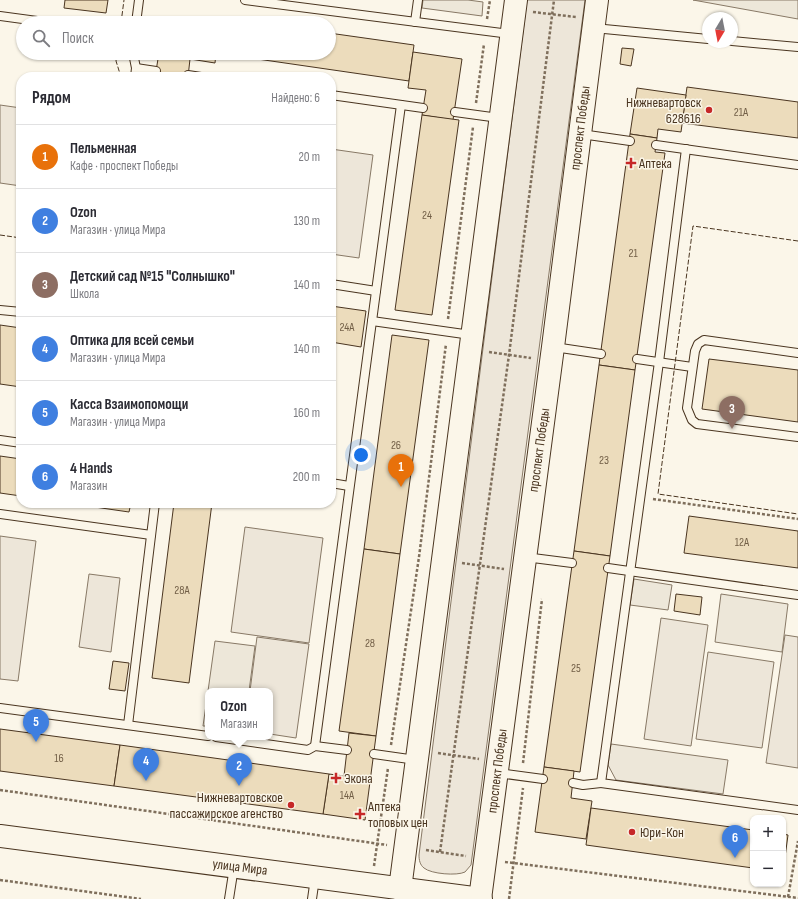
<!DOCTYPE html>
<html lang="ru">
<head>
<meta charset="utf-8">
<style>
	:root { --surface:#fff; --page:#f2f2f3; --text:#2b2b33; --muted:#7c7c81; --line:#e1e1e2; --accent:#c62828 }
	body { margin:0; font-family:"Sofia Sans Condensed",sans-serif; background:var(--page); color:var(--text) }
	.controls { position:absolute; right:12px; bottom:12px; display:grid; overflow:hidden; border-radius:8px; box-shadow:0 1px 3px #0004 }
	.controls button { width:36px; height:36px; display:grid; place-items:center; padding:0; border:0; border-bottom:1px solid var(--line); background:var(--surface); color:var(--text); font:20px sans-serif }
	.compass { position:absolute; left:702px; top:12px; width:36px; height:36px; border-radius:50%; background:var(--surface); box-shadow:0 1px 3px #0004; rotate:190deg }
	.you { position:absolute; left:361px; top:455px; width:14px; height:14px; margin:-10px; border:3px solid #fff; border-radius:50%; background:#1a73e8; box-shadow:0 0 0 6px #1a73e833 }
	.badge { display:grid; place-items:center; width:26px; height:26px; border-radius:50%; background:var(--accent); color:#fff; font-size:13px; font-weight:700 }
	.pin { position:absolute; translate:-50% -33px; filter:drop-shadow(0 1px 2px #0008) }
	.pin::after { content:''; position:absolute; top:21px; width:14px; height:12px; background:inherit; clip-path:polygon(0 0,100% 0,50% 100%) }
	.popup { position:absolute; left:205px; top:688px; width:68px; height:52px; box-sizing:border-box; display:grid; place-content:center; border-radius:8px; background:var(--surface); filter:drop-shadow(0 1px 3px #0005); font-size:13px; white-space:nowrap; color:var(--muted) }
	.popup b { font-size:15px; color:var(--text) }
	.popup::after { content:''; position:absolute; left:50%; top:100%; margin-left:-8px; border:8px solid transparent; border-top-color:var(--surface) }
	.list { margin:0; padding:0; list-style:none }
	h2 { display:flex; justify-content:space-between; align-items:center; height:52px; margin:0; padding:0 16px; font-size:17px }
	h2 small { font-size:13px; font-weight:400; color:var(--muted) }
	.list li { display:grid; grid-template-columns:26px 1fr auto; gap:12px; align-items:center; box-sizing:border-box; height:64px; padding:0 16px; border-top:1px solid var(--line) }
	.list b { display:block; font-size:15px; white-space:nowrap }
	.list p { margin:0; font-size:13px; white-space:nowrap; color:var(--muted) }
	.list em { font-size:13px; font-style:normal; color:var(--muted) }
	.icon { flex:none; width:22px; height:22px; fill:none; stroke:currentColor; stroke-width:2; stroke-linecap:round; stroke-linejoin:round }
	.map { position:relative; flex:none; width:798px; height:899px; overflow:hidden }
	.search { position:absolute; background:var(--surface); box-shadow:0 1px 3px #0004; left:16px; top:16px; width:320px; height:44px; display:flex; align-items:center; gap:10px; box-sizing:border-box; padding:0 14px; border-radius:22px; color:var(--muted); font-size:15px }
	.panel { position:absolute; background:var(--surface); box-shadow:0 1px 3px #0004; left:16px; top:72px; width:320px; height:436px; border-radius:16px }
	.map>svg:first-child { display:block }
</style>
</head>
<body>
<div class="map">
<svg width="798" height="899" viewBox="0 0 798 899">
	<rect width="100%" height="100%" fill="#fbf6e9"/>
	<g fill="#ede6d9" stroke="#887966">
		<path d="M 527,0 L 585,0 L 471,865 L 465,872 C 457,876 431,874 424,868 C 420,865 419,860 419,855 Z"/>
		<path d="M 0,105 L 21,108 L 21,186 L 0,183 Z"/>
		<path d="M 331,149 L 373,155 L 359,258 L 331,254 Z"/>
		<path d="M 245,527 L 323,538 L 309,643 L 231,632 Z"/>
		<path d="M 0,536 L 36,541 L 18,681 L 0,679 Z"/>
		<path d="M 89,574 L 120,578 L 111,652 L 79,647 Z"/>
		<path d="M 661,618 L 708,625 L 691,746 L 644,739 Z"/>
		<path d="M 785,635 L 798,637 L 798,768 L 766,763 Z"/>
		<path d="M 257,637 L 309,644 L 296,738 L 270,734 L 270,691 L 250,691 Z"/>
		<path d="M 708,652 L 774,662 L 762,748 L 696,739 Z"/>
	</g>
	<g fill="#ede7d9" stroke="#887966">
		<path d="M 423,0 L 468,0 L 483,2 L 482,16 L 422,8 Z"/>
		<path d="M 693,0 L 798,0 L 798,19 Z"/>
		<path d="M 634,579 L 672,585 L 668,610 L 630,605 Z"/>
		<path d="M 721,594 L 788,604 L 782,652 L 715,642 Z"/>
		<path d="M 215,641 L 255,646 L 249,691 L 208,691 Z"/>
		<path d="M 208,691 L 208,726 L 203,726 Z"/>
		<path d="M 611,744 L 728,760 L 723,794 L 616,780 L 608,765 Z"/>
	</g>
	<g fill="#ecdcbc" stroke="#4a3520">
		<path d="M 65,0 L 108,0 L 106,13 L 64,8 Z"/>
		<path d="M 221,18 L 259,23 L 220,23 Z"/>
		<path d="M 167,19 L 199,23 L 167,23 Z"/>
		<path d="M 329,33 L 414,45 L 409,81 L 216,53 L 329,53 Z"/>
		<path d="M 622,48 L 634,49 L 631,66 L 620,64 Z"/>
		<path d="M 413,52 L 462,59 L 453,120 L 422,115 L 426,90 L 408,88 Z"/>
		<path d="M 159,53 L 216,53 L 215,63 L 190,59 L 188,77 L 155,77 Z"/>
		<path d="M 687,87 L 798,102 L 798,138 L 682,123 Z"/>
		<path d="M 637,88 L 686,95 L 681,132 L 658,129 L 657,138 L 630,134 Z"/>
		<path d="M 422,115 L 459,120 L 432,315 L 395,310 Z"/>
		<path d="M 630,134 L 657,138 L 655,152 L 665,153 L 635,370 L 599,365 Z"/>
		<path d="M 331,306 L 366,311 L 361,347 L 331,342 Z"/>
		<path d="M 0,325 L 21,328 L 21,387 L 0,384 Z"/>
		<path d="M 392,335 L 429,340 L 400,554 L 364,549 Z"/>
		<path d="M 709,359 L 798,370 L 798,422 L 702,409 Z"/>
		<path d="M 599,365 L 635,370 L 610,556 L 574,551 Z"/>
		<path d="M 0,456 L 21,459 L 21,496 L 0,493 Z"/>
		<path d="M 67,503 L 131,503 L 129,512 Z"/>
		<path d="M 174,503 L 212,503 L 189,683 L 152,678 Z"/>
		<path d="M 689,516 L 798,531 L 798,568 L 684,553 Z"/>
		<path d="M 364,549 L 400,554 L 376,736 L 339,731 Z"/>
		<path d="M 574,551 L 610,556 L 580,772 L 544,767 Z"/>
		<path d="M 676,594 L 702,597 L 700,615 L 674,611 Z"/>
		<path d="M 113,661 L 129,663 L 125,691 L 109,689 Z"/>
		<path d="M 0,729 L 120,745 L 114,786 L 0,771 Z"/>
		<path d="M 349,733 L 376,736 L 365,820 L 323,814 L 329,774 L 344,776 Z"/>
		<path d="M 120,745 L 329,774 L 323,814 L 114,786 Z"/>
		<path d="M 544,767 L 574,771 L 571,798 L 592,801 L 586,839 L 535,832 Z"/>
		<path d="M 591,808 L 753,830 L 753,868 L 586,845 Z"/>
		<path d="M 783,834 L 788,835 L 783,872 Z"/>
	</g>
	<g fill="none" stroke-linecap="round" stroke-linejoin="round">
		<defs>
			<g id="lane">
				<path d="M 245,0 L 510,34"/>
				<path d="M 0,16 L 52,23"/>
				<path d="M 415,22 L 418,0"/>
				<path d="M 136,23 L 139,0"/>
				<path d="M 594,28 L 708,39"/>
				<path d="M 732,41 L 798,47"/>
				<path d="M 133,53 L 136,68 L 135,77"/>
				<path d="M 136,68 L 156,71"/>
				<path d="M 188,75 L 201,77"/>
				<path d="M 331,95 L 423,108"/>
				<path d="M 455,112 L 499,118"/>
				<path d="M 581,134 L 630,141"/>
				<path d="M 656,145 L 798,165"/>
				<path d="M 686,149 L 659,362 L 601,783 L 798,810"/>
				<path d="M 331,284 L 376,291"/>
				<path d="M 0,310 L 21,312"/>
				<path d="M 372,321 L 471,335"/>
				<path d="M 554,347 L 601,354"/>
				<path d="M 798,353 L 704,340 L 698,344 L 695,351 L 687,408 L 692,420 L 697,424 L 798,437"/>
				<path d="M 637,359 L 692,367"/>
				<path d="M 0,440 L 21,443"/>
				<path d="M 331,483 L 349,486"/>
				<path d="M 0,514 L 151,535"/>
				<path d="M 525,557 L 572,563"/>
				<path d="M 608,568 L 798,595"/>
				<path d="M 0,708 L 208,736"/>
				<path d="M 128,725 L 155,503"/>
				<path d="M 216,737 L 308,750 L 315,746 L 347,750"/>
				<path d="M 315,746 L 401,105"/>
				<path d="M 374,754 L 416,760"/>
				<path d="M 498,773 L 543,779"/>
				<path d="M 573,783 L 583,785 L 601,783"/>
				<path d="M 229,899 L 234,867"/>
				<path d="M 312,899 L 315,878"/>
			</g>
			<g id="secondary">
				<path d="M 400,889 L 516,0"/>
				<path d="M 480,899 L 553,347 L 597,0"/>
			</g>
			<path id="primary" d="M 0,836 L 481,899"/>
		</defs>
		<use href="#lane" stroke="#4a3520" stroke-width="10"/>
		<use href="#secondary" stroke="#4a3520" stroke-width="24"/>
		<use href="#primary" stroke="#4a3520" stroke-width="24"/>
		<g stroke="#7f6f5c" stroke-width="2.5" stroke-dasharray="3 2" stroke-linecap="butt">
			<path d="M 533,12 L 576,17"/>
			<path d="M 487,19 L 490,0"/>
			<path d="M 476,103 L 484,44"/>
			<path d="M 448,319 L 473,127"/>
			<path d="M 489,352 L 531,358"/>
			<path d="M 653,499 L 798,519"/>
			<path d="M 462,563 L 504,569"/>
			<path d="M 391,745 L 419,557 L 446,344"/>
			<path d="M 438,753 L 479,759"/>
			<path d="M 523,763 L 542,599"/>
			<path d="M 0,790 L 387,845"/>
			<path d="M 426,850 L 466,856"/>
			<path d="M 440,852 L 509,355 L 554,0"/>
			<path d="M 505,862 L 798,898"/>
			<path d="M 374,866 L 388,768"/>
			<path d="M 0,880 L 141,899"/>
			<path d="M 788,897 L 798,841"/>
			<path d="M 509,899 L 523,788"/>
		</g>
		<use href="#lane" stroke="#fbf6e9" stroke-width="8"/>
		<use href="#secondary" stroke="#fbf6e9" stroke-width="22"/>
		<use href="#primary" stroke="#fbf6e9" stroke-width="22"/>
		<g stroke="#4a3520" stroke-width="1" stroke-dasharray="5 2" stroke-linecap="butt">
			<path d="M 121,23 L 124,0"/>
			<path d="M 117,53 L 116,61 L 121,77"/>
			<path d="M 0,235 L 21,238"/>
			<path d="M 798,241 L 693,226 L 658,494 L 798,514"/>
		</g>
	</g>
	<g fill="#c62828" stroke="#fbf6e9" stroke-width="1.5">
		<circle cx="709" cy="110" r="4"/>
		<path d="M629 157h4v4h4v4h-4v4h-4v-4h-4v-4h4z"/>
		<path d="M334 772h4v4h4v4h-4v4h-4v-4h-4v-4h4z"/>
		<circle cx="291" cy="805" r="4"/>
		<path d="M358 808h4v4h4v4h-4v4h-4v-4h-4v-4h4z"/>
		<circle cx="632" cy="832" r="4"/>
	</g>
	<g text-anchor="middle" dominant-baseline="central" stroke-width="3" stroke-linejoin="round" paint-order="stroke">
		<g font-size="12" fill="#725f47">
			<text x="741" y="112">21А</text>
			<text x="427" y="215">24</text>
			<text x="633" y="253">21</text>
			<text x="347" y="327">24А</text>
			<text x="396" y="445">26</text>
			<text x="604" y="460">23</text>
			<text x="742" y="542">12А</text>
			<text x="182" y="590">28А</text>
			<text x="370" y="643">28</text>
			<text x="576" y="668">25</text>
			<text x="59" y="758">16</text>
			<text x="347" y="795">14А</text>
		</g>
		<g font-size="14" fill="#4a3520" stroke="#fbf6e9" text-anchor="start">
			<text x="701" y="102" text-anchor="end">Нижневартовск<tspan x="701" dy="16">628616</tspan></text>
			<text x="639" y="163">Аптека</text>
			<text x="344" y="778">Экона</text>
			<text x="283" y="797" text-anchor="end">Нижневартовское<tspan x="283" dy="16">пассажирское агенство</tspan></text>
			<text x="368" y="806">Аптека<tspan x="368" dy="16">топовых цен</tspan></text>
			<text x="640" y="832">Юри-Кон</text>
		</g>
		<g font-size="14" fill="#4a3520" stroke="#fbf6e9">
			<text transform="translate(580 128) rotate(-83)">проспект Победы</text>
			<text transform="translate(539 450) rotate(-82)">проспект Победы</text>
			<text transform="translate(497 771) rotate(-83)">проспект Победы</text>
			<text transform="translate(240 867) rotate(7)">улица Мира</text>
		</g>
	</g>
</svg>
<div class="controls">
<button>+</button>
<button>−</button>
</div>
<svg class="compass" viewBox="-18 -18 36 36"><path d="M0-13l5 13h-10z" fill="#e53935"/><path d="M0 13l5-13h-10z" fill="#7c7c81"/></svg>
<div class="you"></div>
<div class="pin badge" style="left:401px;top:487px;background:#e8710a">1</div>
<div class="pin badge" style="left:239px;top:786px;background:#3f7fe0">2</div>
<div class="popup"><b>Ozon</b>Магазин</div>
<div class="pin badge" style="left:732px;top:429px;background:#8d6e63">3</div>
<div class="pin badge" style="left:146px;top:781px;background:#3f7fe0">4</div>
<div class="pin badge" style="left:36px;top:742px;background:#3f7fe0">5</div>
<div class="pin badge" style="left:735px;top:858px;background:#3f7fe0">6</div>
<div class="search"><svg class="icon" aria-label="search" viewBox="0 0 24 24"><circle cx="10" cy="10" r="6"/><path d="M15 15l6 6"/></svg>Поиск</div>
<section class="panel">
<h2>Рядом<small>Найдено: 6</small></h2>
<ul class="list">
<li><span class="badge" style="background:#e8710a">1</span><div><b>Пельменная</b><p>Кафе · проспект Победы</p></div><em>20 m</em></li>
<li><span class="badge" style="background:#3f7fe0">2</span><div><b>Ozon</b><p>Магазин · улица Мира</p></div><em>130 m</em></li>
<li><span class="badge" style="background:#8d6e63">3</span><div><b>Детский сад №15 &quot;Солнышко&quot;</b><p>Школа</p></div><em>140 m</em></li>
<li><span class="badge" style="background:#3f7fe0">4</span><div><b>Оптика для всей семьи</b><p>Магазин · улица Мира</p></div><em>140 m</em></li>
<li><span class="badge" style="background:#3f7fe0">5</span><div><b>Касса Взаимопомощи</b><p>Магазин · улица Мира</p></div><em>160 m</em></li>
<li><span class="badge" style="background:#3f7fe0">6</span><div><b>4 Hands</b><p>Магазин</p></div><em>200 m</em></li>
</ul>
</section>
</div>
</body>
</html>
